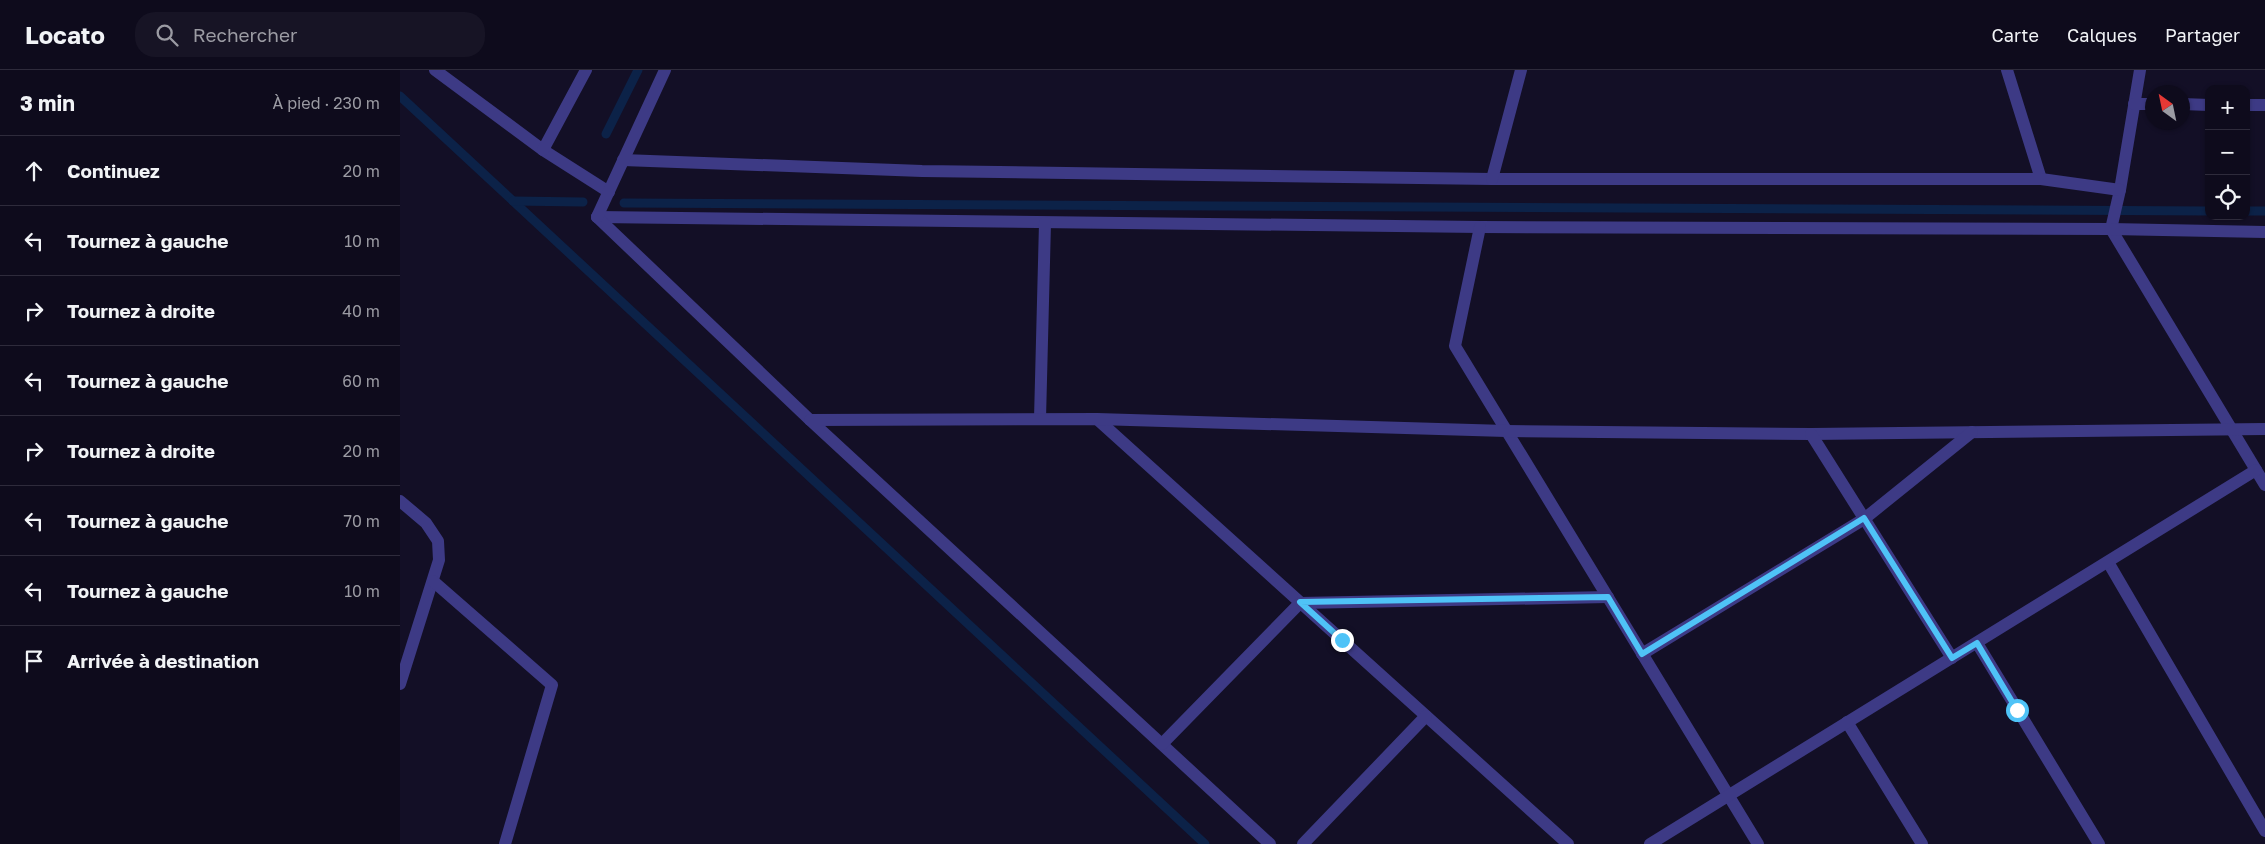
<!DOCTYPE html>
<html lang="fr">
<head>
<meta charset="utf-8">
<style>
	:root { --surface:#0e0b1c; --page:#171425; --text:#f1f3f6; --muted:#9b9ba3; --line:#2e2b3b }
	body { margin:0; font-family:"Golos Text",sans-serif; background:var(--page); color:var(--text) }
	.controls { position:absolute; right:15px; top:15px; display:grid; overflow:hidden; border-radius:10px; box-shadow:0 1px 4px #0004 }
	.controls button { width:45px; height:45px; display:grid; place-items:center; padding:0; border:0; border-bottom:1px solid var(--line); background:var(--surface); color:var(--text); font:25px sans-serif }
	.compass { position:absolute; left:1745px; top:15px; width:45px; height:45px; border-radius:50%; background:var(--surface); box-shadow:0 1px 4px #0004; rotate:327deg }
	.stop { position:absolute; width:15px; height:15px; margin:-11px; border:4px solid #4fc3f7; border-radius:50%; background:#fff }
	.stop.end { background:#4fc3f7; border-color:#fff; box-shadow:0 1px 5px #0008 }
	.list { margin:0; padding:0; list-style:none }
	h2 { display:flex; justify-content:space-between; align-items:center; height:65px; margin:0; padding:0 20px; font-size:21px }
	h2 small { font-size:16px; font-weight:400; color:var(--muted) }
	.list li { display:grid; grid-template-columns:32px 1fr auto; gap:15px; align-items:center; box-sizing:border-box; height:70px; padding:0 20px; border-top:1px solid var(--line) }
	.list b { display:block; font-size:19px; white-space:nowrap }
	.list em { font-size:16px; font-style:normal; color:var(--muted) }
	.icon { flex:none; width:28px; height:28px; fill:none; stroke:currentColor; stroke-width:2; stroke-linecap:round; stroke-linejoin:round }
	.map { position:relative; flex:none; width:1865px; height:774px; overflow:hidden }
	header { display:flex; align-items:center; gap:30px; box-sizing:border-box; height:70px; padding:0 25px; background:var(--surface); border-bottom:1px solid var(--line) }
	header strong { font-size:24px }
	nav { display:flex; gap:28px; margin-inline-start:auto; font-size:18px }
	.search { width:350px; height:45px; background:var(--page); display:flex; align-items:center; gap:12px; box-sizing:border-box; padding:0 18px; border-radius:20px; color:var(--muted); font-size:19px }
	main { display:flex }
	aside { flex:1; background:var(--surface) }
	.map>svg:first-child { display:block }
</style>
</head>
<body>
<header>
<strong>Locato</strong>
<div class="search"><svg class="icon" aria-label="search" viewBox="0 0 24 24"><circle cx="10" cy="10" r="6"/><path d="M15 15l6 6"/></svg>Rechercher</div>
<nav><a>Carte</a><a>Calques</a><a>Partager</a></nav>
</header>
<main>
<aside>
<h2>3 min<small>À pied · 230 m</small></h2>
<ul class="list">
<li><svg class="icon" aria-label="ahead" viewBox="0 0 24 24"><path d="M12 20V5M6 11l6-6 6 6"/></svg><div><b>Continuez</b></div><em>20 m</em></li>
<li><svg class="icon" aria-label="left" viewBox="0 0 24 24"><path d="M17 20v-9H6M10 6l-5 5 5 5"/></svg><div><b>Tournez à gauche</b></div><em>10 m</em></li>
<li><svg class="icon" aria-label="right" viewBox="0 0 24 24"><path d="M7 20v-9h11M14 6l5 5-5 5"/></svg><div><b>Tournez à droite</b></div><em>40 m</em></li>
<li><svg class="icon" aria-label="left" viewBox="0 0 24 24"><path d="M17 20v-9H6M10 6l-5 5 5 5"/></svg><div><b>Tournez à gauche</b></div><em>60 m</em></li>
<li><svg class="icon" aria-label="right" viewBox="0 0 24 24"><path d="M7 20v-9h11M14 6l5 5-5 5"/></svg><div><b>Tournez à droite</b></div><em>20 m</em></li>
<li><svg class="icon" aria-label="left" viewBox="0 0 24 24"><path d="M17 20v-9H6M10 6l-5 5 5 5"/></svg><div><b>Tournez à gauche</b></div><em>70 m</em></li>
<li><svg class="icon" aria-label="left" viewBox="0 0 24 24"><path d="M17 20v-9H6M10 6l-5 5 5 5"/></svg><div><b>Tournez à gauche</b></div><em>10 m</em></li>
<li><svg class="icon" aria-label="arrive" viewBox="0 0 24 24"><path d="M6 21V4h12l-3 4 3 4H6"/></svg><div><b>Arrivée à destination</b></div></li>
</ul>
</aside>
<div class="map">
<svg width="1865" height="774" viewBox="0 0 1865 774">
	<rect width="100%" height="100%" fill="#130f26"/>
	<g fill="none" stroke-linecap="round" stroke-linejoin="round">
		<g stroke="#0c2248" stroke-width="9">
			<path d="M 0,26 L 805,774"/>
			<path d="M 206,64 L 238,0"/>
			<path d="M 113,131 L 183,132"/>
			<path d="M 224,133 L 1809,141"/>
			<path d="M 1846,141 L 1865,141"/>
		</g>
		<path stroke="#3d3a85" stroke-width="12" d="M 1607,0 L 1641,109"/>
		<g stroke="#3d3a85" stroke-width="12">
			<path d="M 35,0 L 143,80 L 209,122"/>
			<path d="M 1740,0 L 1720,120 L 1711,159 L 1865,415"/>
			<path d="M 1734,34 L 1752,34"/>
			<path d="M 1782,34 L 1809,35"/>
			<path d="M 1846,35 L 1865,35"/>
			<path d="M 143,80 L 186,0"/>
			<path d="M 223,90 L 522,101 L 1092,109 L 1641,109 L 1720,120"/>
			<path d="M 1092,109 L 1121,0"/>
			<path d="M 197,147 L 1080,157 L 1711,159 L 1865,162"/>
			<path d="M 197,147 L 410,350 L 870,774"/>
			<path d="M 197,147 L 265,0"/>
			<path d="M 1080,157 L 1055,276 L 1358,774"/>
			<path d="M 640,349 L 645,153"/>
			<path d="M 697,349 L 1168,774"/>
			<path d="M 410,350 L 697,349 L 1106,361 L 1411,364 L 1865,359"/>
			<path d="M 1411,364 L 1552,588"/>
			<path d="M 0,431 L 26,453 L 38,471 L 39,490 L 0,614"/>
			<path d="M 1708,492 L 1865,761"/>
			<path d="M 33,511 L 152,615 L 105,774"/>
			<path d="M 1577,573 L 1699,774"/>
			<path d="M 1242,584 L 1464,449 L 1572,362"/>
			<path d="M 1447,652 L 1522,774"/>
			<path d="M 762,674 L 900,533 L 1208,527"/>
			<path d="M 903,774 L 1026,646"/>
			<path d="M 1250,774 L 1856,400"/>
		</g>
	</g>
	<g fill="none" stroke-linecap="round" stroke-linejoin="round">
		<path stroke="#4fc3f7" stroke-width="6" d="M 942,570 L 900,532 L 1208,527 L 1242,584 L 1464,448 L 1552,588 L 1577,573 L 1617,640"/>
	</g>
</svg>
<div class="controls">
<button>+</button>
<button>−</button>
<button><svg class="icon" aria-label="locate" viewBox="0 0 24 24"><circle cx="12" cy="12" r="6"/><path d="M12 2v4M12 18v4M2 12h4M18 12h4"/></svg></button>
</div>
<svg class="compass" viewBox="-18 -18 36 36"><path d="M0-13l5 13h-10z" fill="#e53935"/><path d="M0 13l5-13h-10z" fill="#9b9ba3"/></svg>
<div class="stop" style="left:1617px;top:640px"></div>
<div class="stop end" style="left:942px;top:570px"></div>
</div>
</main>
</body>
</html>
